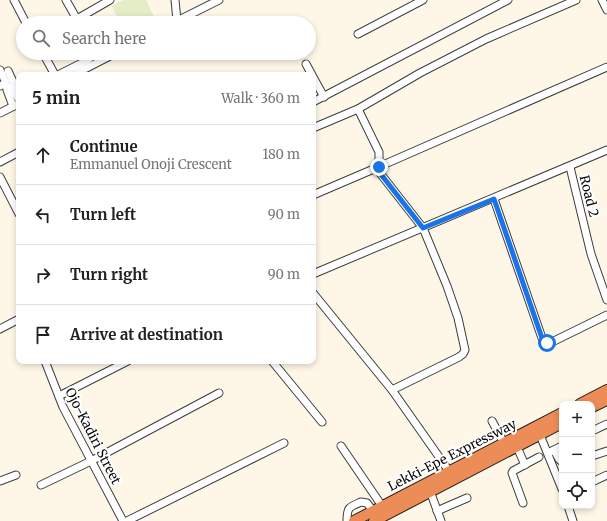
<!DOCTYPE html>
<html lang="en">
<head>
<meta charset="utf-8">
<style>
	:root { --surface:#fff; --page:#f2f2f2; --text:#202124; --muted:#757577; --line:#e0e0e0 }
	body { margin:0; font-family:Merriweather,serif; background:var(--page); color:var(--text) }
	.controls { position:absolute; right:12px; bottom:12px; display:grid; overflow:hidden; border-radius:8px; box-shadow:0 2px 6px #0003 }
	.controls button { width:36px; height:36px; display:grid; place-items:center; padding:0; border:0; border-bottom:1px solid var(--line); background:var(--surface); color:var(--text); font:20px sans-serif }
	.stop { position:absolute; width:12px; height:12px; margin:-9px; border:3px solid #1a73e8; border-radius:50%; background:#fff }
	.stop.end { background:#1a73e8; border-color:#fff; box-shadow:0 1px 4px #0008 }
	.list { margin:0; padding:0; list-style:none }
	h2 { display:flex; justify-content:space-between; align-items:center; height:52px; margin:0; padding:0 16px; font-size:17px }
	h2 small { font-size:13px; font-weight:400; color:var(--muted) }
	.list li { display:grid; grid-template-columns:26px 1fr auto; gap:12px; align-items:center; box-sizing:border-box; height:60px; padding:0 16px; border-top:1px solid var(--line) }
	.list b { display:block; font-size:15px; white-space:nowrap }
	.list p { margin:0; font-size:13px; white-space:nowrap; color:var(--muted) }
	.list em { font-size:13px; font-style:normal; color:var(--muted) }
	.icon { flex:none; width:22px; height:22px; fill:none; stroke:currentColor; stroke-width:2; stroke-linecap:round; stroke-linejoin:round }
	.map { position:relative; flex:none; width:607px; height:521px; overflow:hidden }
	.search { position:absolute; background:var(--surface); box-shadow:0 2px 6px #0003; left:16px; top:16px; width:300px; height:44px; display:flex; align-items:center; gap:10px; box-sizing:border-box; padding:0 14px; border-radius:22px; color:var(--muted); font-size:15px }
	.panel { position:absolute; background:var(--surface); box-shadow:0 2px 6px #0003; left:16px; top:72px; width:300px; height:292px; border-radius:8px }
	.map>svg:first-child { display:block }
</style>
</head>
<body>
<div class="map">
<svg width="607" height="521" viewBox="0 0 607 521">
	<rect width="100%" height="100%" fill="#fef7e8"/>
	<path fill="#e3edc6" d="M 123,0 L 146,0 L 155,19 L 148,23 L 120,23 L 112,6 Z"/>
	<g fill="none" stroke-linecap="round" stroke-linejoin="round">
		<defs>
			<g id="minor">
				<path d="M 14,0 L 26,23"/>
				<path d="M 66,0 L 79,23"/>
				<path d="M 175,0 L 177,21"/>
				<path d="M 602,0 L 607,10"/>
				<path d="M 77,19 L 110,0"/>
				<path d="M 173,23 L 219,0"/>
				<path d="M 358,34 L 423,0"/>
				<path d="M 43,53 L 55,75"/>
				<path d="M 306,64 L 312,75"/>
				<path d="M 0,70 L 6,83 L 0,86"/>
				<path d="M 8,71 L 16,88 L 19,89"/>
				<path d="M 58,75 L 88,60 L 92,56 L 93,53"/>
				<path d="M 73,75 L 116,53"/>
				<path d="M 313,77 L 324,97"/>
				<path d="M 6,83 L 7,90 L 13,106"/>
				<path d="M 11,87 L 19,100"/>
				<path d="M 313,102 L 508,0"/>
				<path d="M 358,109 L 420,73 L 486,39 L 576,0"/>
				<path d="M 0,113 L 16,105"/>
				<path d="M 313,128 L 358,109 L 379,152 L 379,167"/>
				<path d="M 0,162 L 19,152"/>
				<path d="M 570,167 L 591,254 L 607,300"/>
				<path d="M 376,168 L 607,67"/>
				<path d="M 0,177 L 19,214"/>
				<path d="M 313,195 L 376,168 L 423,228 L 447,286 L 458,318 L 465,350 L 463,354 L 459,357 L 392,390"/>
				<path d="M 494,199 L 543,341 L 547,343 L 550,343 L 607,315"/>
				<path d="M 313,274 L 607,150"/>
				<path d="M 313,293 L 392,390 L 449,471"/>
				<path d="M 0,329 L 19,319"/>
				<path d="M 45,361 L 63,407 L 123,521"/>
				<path d="M 272,361 L 322,422"/>
				<path d="M 59,396 L 128,361"/>
				<path d="M 492,421 L 504,443"/>
				<path d="M 592,431 L 607,424"/>
				<path d="M 540,435 L 562,489"/>
				<path d="M 341,446 L 382,506"/>
				<path d="M 517,447 L 525,465"/>
				<path d="M 554,450 L 559,459 L 562,462"/>
				<path d="M 548,453 L 562,446"/>
				<path d="M 592,456 L 607,451"/>
				<path d="M 0,481 L 16,475"/>
				<path d="M 592,482 L 607,475"/>
				<path d="M 41,485 L 91,461 L 219,393"/>
				<path d="M 430,491 L 441,521"/>
				<path d="M 523,503 L 512,473 L 513,471 L 539,457"/>
				<path d="M 568,506 L 573,521"/>
				<path d="M 437,511 L 467,498"/>
				<path d="M 127,521 L 284,443"/>
				<path d="M 347,521 C 347,507 349,507 361,502 L 367,503 L 373,511"/>
			</g>
			<g id="highway">
				<path d="M 580,404 L 607,390"/>
				<path d="M 592,407 L 607,400"/>
				<path d="M 354,521 L 562,413"/>
				<path d="M 374,521 L 562,423"/>
			</g>
		</defs>
		<use href="#minor" stroke="#3d3d3d" stroke-width="9"/>
		<use href="#highway" stroke="#1b1b1b" stroke-width="12"/>
		<use href="#minor" stroke="#fff" stroke-width="7"/>
		<use href="#highway" stroke="#ec8c57" stroke-width="10"/>
	</g>
	<g fill="none" stroke-linecap="round" stroke-linejoin="round">
		<path stroke="#1a73e8" stroke-width="5" d="M 379,167 L 376,168 L 423,228 L 494,199 L 543,341 L 547,343"/>
	</g>
	<g text-anchor="middle" dominant-baseline="central" stroke-width="4" stroke-linejoin="round" paint-order="stroke">
		<g font-size="13" fill="#0a0a0a" stroke="#fff">
			<text transform="translate(589 196) rotate(76)">Road 2</text>
			<text transform="translate(93 436) rotate(63)">Ojo-Kadiri Street</text>
			<text transform="translate(452 455) rotate(-27)">Lekki-Epe Expressway</text>
		</g>
	</g>
</svg>
<div class="controls">
<button>+</button>
<button>−</button>
<button><svg class="icon" aria-label="locate" viewBox="0 0 24 24"><circle cx="12" cy="12" r="6"/><path d="M12 2v4M12 18v4M2 12h4M18 12h4"/></svg></button>
</div>
<div class="stop" style="left:547px;top:343px"></div>
<div class="stop end" style="left:379px;top:167px"></div>
<div class="search"><svg class="icon" aria-label="search" viewBox="0 0 24 24"><circle cx="10" cy="10" r="6"/><path d="M15 15l6 6"/></svg>Search here</div>
<section class="panel">
<h2>5 min<small>Walk · 360 m</small></h2>
<ul class="list">
<li><svg class="icon" aria-label="ahead" viewBox="0 0 24 24"><path d="M12 20V5M6 11l6-6 6 6"/></svg><div><b>Continue</b><p>Emmanuel Onoji Crescent</p></div><em>180 m</em></li>
<li><svg class="icon" aria-label="left" viewBox="0 0 24 24"><path d="M17 20v-9H6M10 6l-5 5 5 5"/></svg><div><b>Turn left</b></div><em>90 m</em></li>
<li><svg class="icon" aria-label="right" viewBox="0 0 24 24"><path d="M7 20v-9h11M14 6l5 5-5 5"/></svg><div><b>Turn right</b></div><em>90 m</em></li>
<li><svg class="icon" aria-label="arrive" viewBox="0 0 24 24"><path d="M6 21V4h12l-3 4 3 4H6"/></svg><div><b>Arrive at destination</b></div></li>
</ul>
</section>
</div>
</body>
</html>
